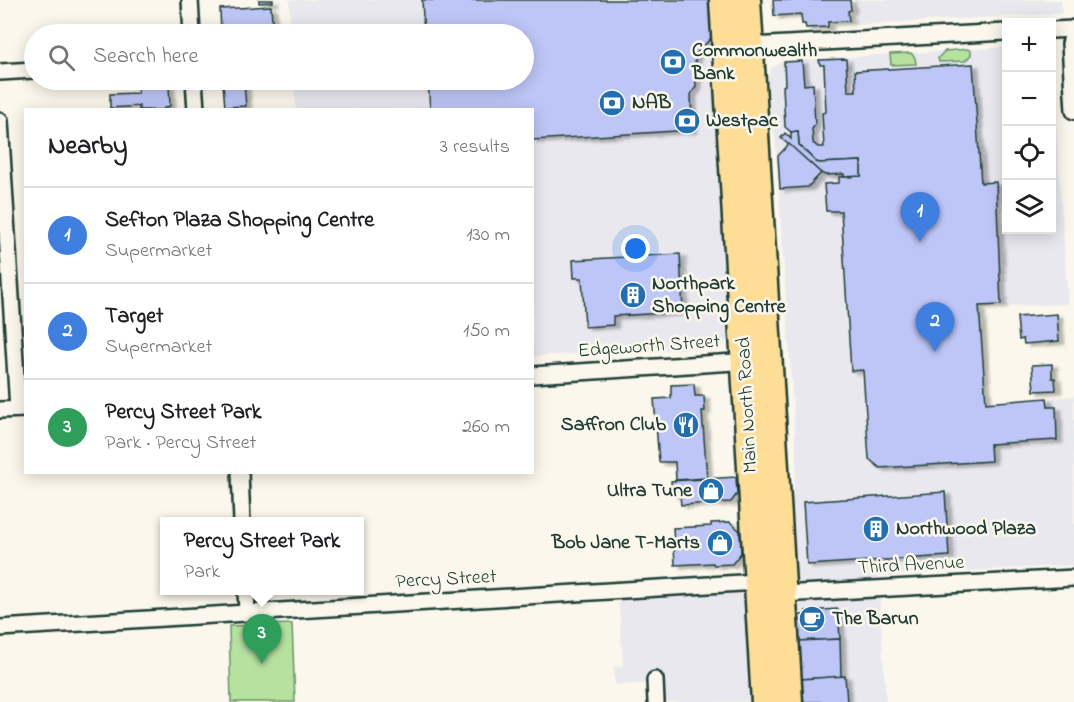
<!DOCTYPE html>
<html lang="en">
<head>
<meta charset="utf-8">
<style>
	:root { --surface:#fff; --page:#f2f2f2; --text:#202124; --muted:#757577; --line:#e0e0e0; --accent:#0f766e }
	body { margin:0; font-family:"Indie Flower",sans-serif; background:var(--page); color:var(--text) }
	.controls { position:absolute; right:18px; top:18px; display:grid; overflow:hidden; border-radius:0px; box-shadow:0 3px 15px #0003 }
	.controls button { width:54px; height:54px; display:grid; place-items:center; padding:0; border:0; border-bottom:2px solid var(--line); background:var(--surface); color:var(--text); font:30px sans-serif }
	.you { position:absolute; left:636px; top:249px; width:21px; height:21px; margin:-15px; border:4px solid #fff; border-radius:50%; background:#1a73e8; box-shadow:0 0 0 9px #1a73e833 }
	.badge { display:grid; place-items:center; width:39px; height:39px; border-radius:50%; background:var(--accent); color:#fff; font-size:20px; font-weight:700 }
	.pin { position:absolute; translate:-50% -50px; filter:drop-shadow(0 2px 3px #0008) }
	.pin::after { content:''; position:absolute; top:32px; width:21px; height:18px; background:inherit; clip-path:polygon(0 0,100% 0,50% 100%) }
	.popup { position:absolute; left:160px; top:517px; width:204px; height:78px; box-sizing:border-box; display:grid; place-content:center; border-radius:0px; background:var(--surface); filter:drop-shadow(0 2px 4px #0005); font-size:20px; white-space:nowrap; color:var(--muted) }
	.popup b { font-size:22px; color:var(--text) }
	.popup::after { content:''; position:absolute; left:50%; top:100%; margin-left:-12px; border:12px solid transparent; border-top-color:var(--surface) }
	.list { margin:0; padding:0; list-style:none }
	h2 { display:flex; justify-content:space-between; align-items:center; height:78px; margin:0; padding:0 24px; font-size:26px }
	h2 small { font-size:20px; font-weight:400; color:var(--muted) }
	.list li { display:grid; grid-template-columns:39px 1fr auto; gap:18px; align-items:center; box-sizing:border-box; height:96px; padding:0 24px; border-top:2px solid var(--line) }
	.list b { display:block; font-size:22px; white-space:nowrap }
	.list p { margin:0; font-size:20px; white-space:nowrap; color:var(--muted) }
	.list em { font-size:20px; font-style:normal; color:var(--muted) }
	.icon { flex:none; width:33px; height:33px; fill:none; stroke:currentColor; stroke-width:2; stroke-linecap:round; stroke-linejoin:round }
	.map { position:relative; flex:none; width:1074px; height:702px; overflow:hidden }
	.search { position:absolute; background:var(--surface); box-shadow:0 3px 15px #0003; left:24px; top:24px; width:510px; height:66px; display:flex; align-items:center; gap:15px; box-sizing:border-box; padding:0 21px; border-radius:33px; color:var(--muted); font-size:22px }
	.panel { position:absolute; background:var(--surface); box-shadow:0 3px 15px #0003; left:24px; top:108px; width:510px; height:366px; border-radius:0px }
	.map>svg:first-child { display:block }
</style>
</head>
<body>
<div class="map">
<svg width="1074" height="702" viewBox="0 0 1074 702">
	<defs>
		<filter id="shadow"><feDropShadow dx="5.5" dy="3" stdDeviation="1.5" flood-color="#0004"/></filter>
	</defs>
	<rect width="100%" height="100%" fill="#fbf7ec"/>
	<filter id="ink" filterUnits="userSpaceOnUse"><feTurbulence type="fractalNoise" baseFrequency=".0167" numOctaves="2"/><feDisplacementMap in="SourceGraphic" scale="12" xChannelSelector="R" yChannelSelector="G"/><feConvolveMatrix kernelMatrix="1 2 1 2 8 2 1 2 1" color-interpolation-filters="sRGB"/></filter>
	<g filter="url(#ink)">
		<g fill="#e9e8ef">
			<path d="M 289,0 L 708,0 L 719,184 L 730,337 L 721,347 L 533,356 L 532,110 L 296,109 L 294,80 L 524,80 L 524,34 L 291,34 Z"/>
			<path d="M 854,0 L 1061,0 L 1062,13 L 855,25 Z"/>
			<path d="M 1006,47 L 1006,230 L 1052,230 L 1052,66 L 1068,304 L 980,307 L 986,403 L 1074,396 L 1074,565 L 878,576 L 886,702 L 652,702 L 651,683 L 615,685 L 614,667 L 623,666 L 618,591 L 771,582 L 767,500 L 792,498 L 797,465 L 775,136 L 770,117 L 767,78 L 772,67 L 784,61 Z"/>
		</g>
		<g fill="#b6e2a0" stroke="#6a906a" stroke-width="1.5">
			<path d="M 968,49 L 971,51 L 971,55 L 965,61 L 939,62 L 938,58 L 945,51 Z"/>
			<path d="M 911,53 L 915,58 L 916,64 L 891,65 L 890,54 Z"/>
			<path d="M 292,624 L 295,702 L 231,702 L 229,626 Z"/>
		</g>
		<g fill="#bec6f7" stroke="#1f3d34" stroke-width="1.5" filter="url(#shadow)">
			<path d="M 259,0 L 273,0 L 273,2 L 259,3 Z"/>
			<path d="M 422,0 L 710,0 L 712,37 L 695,55 L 696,87 L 691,94 L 692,130 L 532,140 L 532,110 L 430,110 L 428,80 L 524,80 L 524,34 L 424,34 Z"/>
			<path d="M 773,0 L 850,0 L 851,10 L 848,11 L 849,21 L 828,22 L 828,27 L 806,28 L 805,24 L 802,24 L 801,14 L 774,16 Z"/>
			<path d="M 271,6 L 273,34 L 221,34 L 220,9 Z"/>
			<path d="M 846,59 L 848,91 L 856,91 L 855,71 L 973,64 L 981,183 L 996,182 L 1001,305 L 979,306 L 986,403 L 1047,398 L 1048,407 L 1056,407 L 1057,440 L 990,444 L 991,461 L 880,468 L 869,459 L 863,370 L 851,371 L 841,211 L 826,211 L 824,184 L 839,183 L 839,177 L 861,176 L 861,161 L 820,163 L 816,162 L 799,145 L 798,131 L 791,132 L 785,127 L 783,86 L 785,85 L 784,62 L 802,61 L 804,85 L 813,84 L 815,125 L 812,129 L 813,143 L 818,147 L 824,147 L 822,113 L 826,112 L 824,65 L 820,65 L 819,60 Z"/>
			<path d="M 244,83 L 246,106 L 225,107 L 223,84 Z"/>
			<path d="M 169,85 L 170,106 L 164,108 L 164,110 L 139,110 L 139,106 L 110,108 L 110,94 L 138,93 L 137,87 Z"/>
			<path d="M 798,131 L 799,145 L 816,162 L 820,163 L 861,161 L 861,176 L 844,177 L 844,174 L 825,175 L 821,173 L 781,138 L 785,133 L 791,139 L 791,132 Z"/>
			<path d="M 789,144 L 821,173 L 808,187 L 780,189 L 778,156 Z"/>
			<path d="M 680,254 L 683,312 L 613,316 L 613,325 L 585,327 L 582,278 L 574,278 L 573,260 Z"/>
			<path d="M 1057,314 L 1059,341 L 1024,344 L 1023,339 L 1019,340 L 1017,317 Z"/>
			<path d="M 1052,364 L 1052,378 L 1055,378 L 1056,390 L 1034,391 L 1032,365 Z"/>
			<path d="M 694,384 L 695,396 L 704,396 L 705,411 L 702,411 L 707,478 L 676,480 L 675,462 L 659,462 L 654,399 L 671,398 L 671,385 Z"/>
			<path d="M 736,477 L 737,494 L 731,502 L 681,505 L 680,495 L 672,495 L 671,481 Z"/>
			<path d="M 945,492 L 949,556 L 807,565 L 803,502 Z"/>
			<path d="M 730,522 L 740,531 L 741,553 L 732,564 L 714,565 L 713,563 L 675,565 L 673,528 L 711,526 L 711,523 Z"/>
			<path d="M 838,609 L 840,639 L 799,641 L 797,621 L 800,621 L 799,615 L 806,615 L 806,611 Z"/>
			<path d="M 840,639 L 841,677 L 801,679 L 799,641 Z"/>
			<path d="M 845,676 L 847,702 L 802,702 L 801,679 Z"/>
		</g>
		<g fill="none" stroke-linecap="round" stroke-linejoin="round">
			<defs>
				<g id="street">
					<path d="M 190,0 L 192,34"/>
					<path d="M 1074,28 L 1070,44 L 1074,111"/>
					<path d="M 1052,30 L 1074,29"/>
					<path d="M 749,46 L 1006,32"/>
					<path d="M 0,72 L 34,70"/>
					<path d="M 194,80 L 196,110"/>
					<path d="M 0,121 L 18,409"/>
					<path d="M 532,375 L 750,361"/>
					<path d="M 0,410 L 26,409"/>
					<path d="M 240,472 L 242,522"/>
					<path d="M 246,590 L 247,613"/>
					<path d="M 778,598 L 781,594 L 1074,578"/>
					<path d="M 0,628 L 758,582 L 762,579"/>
					<path d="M 655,680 L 656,702"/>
				</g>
				<g id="highway">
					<path d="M 724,0 L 766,702"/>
					<path d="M 746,0 L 788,702"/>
				</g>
			</defs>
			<use href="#street" stroke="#1f3d34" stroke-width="20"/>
			<use href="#highway" stroke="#1f3d34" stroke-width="33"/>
			<use href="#street" stroke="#fbf7ec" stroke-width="15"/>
			<use href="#highway" stroke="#fede96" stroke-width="28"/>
		</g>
	</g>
	<defs>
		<symbol id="bank-disc" viewBox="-11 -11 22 22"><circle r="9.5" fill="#1f6fb2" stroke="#fbf7ec"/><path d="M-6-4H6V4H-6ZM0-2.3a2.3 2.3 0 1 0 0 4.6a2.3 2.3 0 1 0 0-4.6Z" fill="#fff"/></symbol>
		<symbol id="building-disc" viewBox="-11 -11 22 22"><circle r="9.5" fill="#1f6fb2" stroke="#fbf7ec"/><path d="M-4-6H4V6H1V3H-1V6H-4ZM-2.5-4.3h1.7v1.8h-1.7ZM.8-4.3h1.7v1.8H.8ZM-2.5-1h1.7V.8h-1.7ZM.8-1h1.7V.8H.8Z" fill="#fff"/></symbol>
		<symbol id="restaurant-disc" viewBox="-11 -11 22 22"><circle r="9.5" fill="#1f6fb2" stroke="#fbf7ec"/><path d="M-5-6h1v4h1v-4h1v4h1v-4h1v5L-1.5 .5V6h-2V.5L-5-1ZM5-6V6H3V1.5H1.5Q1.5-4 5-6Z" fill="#fff"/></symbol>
		<symbol id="shop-disc" viewBox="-11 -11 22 22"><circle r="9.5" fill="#1f6fb2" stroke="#fbf7ec"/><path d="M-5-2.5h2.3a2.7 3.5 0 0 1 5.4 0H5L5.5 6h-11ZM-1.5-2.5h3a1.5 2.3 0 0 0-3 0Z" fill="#fff"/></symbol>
		<symbol id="cafe-disc" viewBox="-11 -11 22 22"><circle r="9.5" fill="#1f6fb2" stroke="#fbf7ec"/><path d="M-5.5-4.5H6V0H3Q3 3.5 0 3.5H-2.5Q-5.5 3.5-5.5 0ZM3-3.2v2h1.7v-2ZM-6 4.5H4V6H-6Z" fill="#fff"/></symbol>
	</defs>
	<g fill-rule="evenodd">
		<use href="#bank-disc" x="658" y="47" width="30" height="30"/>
		<use href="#bank-disc" x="597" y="88" width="30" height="30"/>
		<use href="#bank-disc" x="672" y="106" width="30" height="30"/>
		<use href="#building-disc" x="618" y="280" width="30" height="30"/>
		<use href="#restaurant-disc" x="671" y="410" width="30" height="30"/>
		<use href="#shop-disc" x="696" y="476" width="30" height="30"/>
		<use href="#building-disc" x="861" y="514" width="30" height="30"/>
		<use href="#shop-disc" x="705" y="528" width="30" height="30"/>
		<use href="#cafe-disc" x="797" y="604" width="30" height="30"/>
	</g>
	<g text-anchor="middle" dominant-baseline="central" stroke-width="5" stroke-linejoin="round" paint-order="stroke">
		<g font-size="20" font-weight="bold" fill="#1f3d34" stroke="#fbf7ec" text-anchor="start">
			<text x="692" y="51">Commonwealth<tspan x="692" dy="23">Bank</tspan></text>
			<text x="632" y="103">NAB</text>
			<text x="706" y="121">Westpac</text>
			<text x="652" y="284">Northpark<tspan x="652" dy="23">Shopping Centre</tspan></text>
			<text x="666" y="425" text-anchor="end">Saffron Club</text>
			<text x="692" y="491" text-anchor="end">Ultra Tune</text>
			<text x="896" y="529">Northwood Plaza</text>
			<text x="700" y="543" text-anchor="end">Bob Jane T-Marts</text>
			<text x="832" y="619">The Barun</text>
		</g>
		<g font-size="20" fill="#1f3d34" stroke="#fbf7ec">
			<text transform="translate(649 347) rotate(-4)">Edgeworth Street</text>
			<text transform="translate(748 405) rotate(-93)">Main North Road</text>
			<text transform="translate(911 566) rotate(-3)">Third Avenue</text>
			<text transform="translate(446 580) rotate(-3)">Percy Street</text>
		</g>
	</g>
</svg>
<div class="controls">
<button>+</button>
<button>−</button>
<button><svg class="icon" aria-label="locate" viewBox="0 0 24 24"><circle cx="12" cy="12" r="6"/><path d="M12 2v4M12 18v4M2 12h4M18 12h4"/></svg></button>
<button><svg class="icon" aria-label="layers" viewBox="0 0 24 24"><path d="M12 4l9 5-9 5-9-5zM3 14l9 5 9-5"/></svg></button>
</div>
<div class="you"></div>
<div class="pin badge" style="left:920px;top:242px;background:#3f7fe0">1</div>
<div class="pin badge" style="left:935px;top:352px;background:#3f7fe0">2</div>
<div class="pin badge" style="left:262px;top:664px;background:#2e9e5b">3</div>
<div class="popup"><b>Percy Street Park</b>Park</div>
<div class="search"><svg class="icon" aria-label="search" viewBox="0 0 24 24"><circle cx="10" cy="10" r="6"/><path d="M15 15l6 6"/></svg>Search here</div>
<section class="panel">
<h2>Nearby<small>3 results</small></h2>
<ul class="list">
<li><span class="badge" style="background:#3f7fe0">1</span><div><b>Sefton Plaza Shopping Centre</b><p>Supermarket</p></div><em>130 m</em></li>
<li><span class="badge" style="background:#3f7fe0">2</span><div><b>Target</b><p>Supermarket</p></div><em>150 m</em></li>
<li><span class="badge" style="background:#2e9e5b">3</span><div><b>Percy Street Park</b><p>Park · Percy Street</p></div><em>260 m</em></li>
</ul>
</section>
</div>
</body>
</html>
